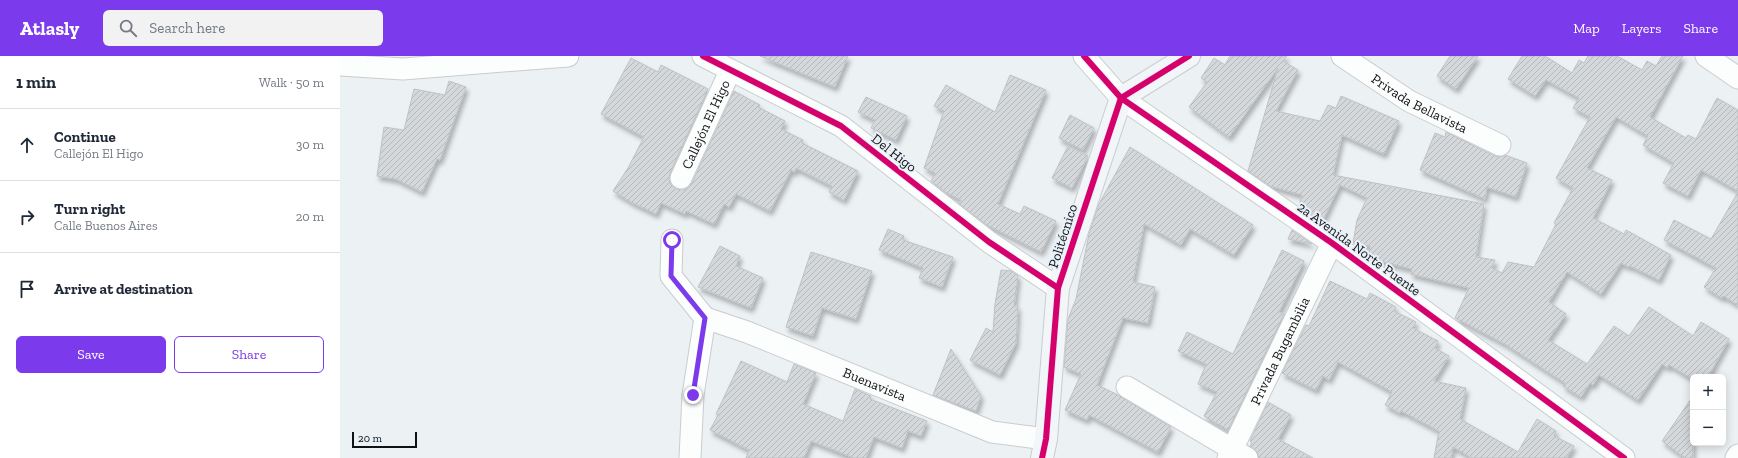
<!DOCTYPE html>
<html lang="en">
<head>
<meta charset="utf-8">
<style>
	:root { --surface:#fff; --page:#f2f2f3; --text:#1f2937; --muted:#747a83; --line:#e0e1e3; --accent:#7c3aed }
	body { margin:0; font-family:"Zilla Slab",serif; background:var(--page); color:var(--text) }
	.controls { position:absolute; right:12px; bottom:12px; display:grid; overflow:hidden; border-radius:6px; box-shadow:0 2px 10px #0003 }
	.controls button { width:36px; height:36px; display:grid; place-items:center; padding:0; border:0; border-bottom:1px solid var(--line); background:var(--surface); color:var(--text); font:20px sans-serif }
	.scale { position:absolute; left:12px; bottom:10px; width:65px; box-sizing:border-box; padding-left:4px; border:2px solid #0f1114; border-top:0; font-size:11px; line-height:14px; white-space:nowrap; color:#0f1114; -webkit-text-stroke:3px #e9f1f8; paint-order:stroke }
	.stop { position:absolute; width:12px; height:12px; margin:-9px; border:3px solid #7c3aed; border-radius:50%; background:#fff }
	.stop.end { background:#7c3aed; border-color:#fff; box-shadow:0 1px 4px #0008 }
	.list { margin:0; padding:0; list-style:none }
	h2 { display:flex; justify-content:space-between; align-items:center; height:52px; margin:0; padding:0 16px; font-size:17px }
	h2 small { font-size:13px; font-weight:400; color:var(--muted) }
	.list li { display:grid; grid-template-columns:26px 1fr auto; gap:12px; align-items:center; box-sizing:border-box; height:72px; padding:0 16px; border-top:1px solid var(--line) }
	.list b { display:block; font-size:15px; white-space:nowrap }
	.list p { margin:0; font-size:13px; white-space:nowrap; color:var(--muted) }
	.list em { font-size:13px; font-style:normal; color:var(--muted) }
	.actions { display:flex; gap:8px; padding:12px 16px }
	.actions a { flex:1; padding:9px 0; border:1px solid var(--accent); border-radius:6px; text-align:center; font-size:14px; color:var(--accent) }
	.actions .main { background:var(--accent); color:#fff }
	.icon { flex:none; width:22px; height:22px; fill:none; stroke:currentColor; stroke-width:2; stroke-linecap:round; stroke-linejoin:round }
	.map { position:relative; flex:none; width:1398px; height:402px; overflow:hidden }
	header { display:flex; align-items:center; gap:24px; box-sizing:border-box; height:56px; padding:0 20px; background:var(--accent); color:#fff }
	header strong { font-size:19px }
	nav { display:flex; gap:22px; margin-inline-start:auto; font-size:14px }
	.search { width:280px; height:36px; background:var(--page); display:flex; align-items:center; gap:10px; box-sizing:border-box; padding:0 14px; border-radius:6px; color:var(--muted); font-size:15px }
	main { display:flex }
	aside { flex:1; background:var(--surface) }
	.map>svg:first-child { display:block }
</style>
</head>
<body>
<header>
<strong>Atlasly</strong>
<div class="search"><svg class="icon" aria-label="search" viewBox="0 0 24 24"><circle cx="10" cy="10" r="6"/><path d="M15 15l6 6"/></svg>Search here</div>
<nav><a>Map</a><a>Layers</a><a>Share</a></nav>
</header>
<main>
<aside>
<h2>1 min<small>Walk · 50 m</small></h2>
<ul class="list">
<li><svg class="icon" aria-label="ahead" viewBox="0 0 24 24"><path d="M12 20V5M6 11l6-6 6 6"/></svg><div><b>Continue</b><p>Callejón El Higo</p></div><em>30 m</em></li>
<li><svg class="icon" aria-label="right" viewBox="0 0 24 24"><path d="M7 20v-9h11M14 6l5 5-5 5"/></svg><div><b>Turn right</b><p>Calle Buenos Aires</p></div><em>20 m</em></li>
<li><svg class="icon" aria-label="arrive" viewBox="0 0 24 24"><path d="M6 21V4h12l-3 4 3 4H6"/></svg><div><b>Arrive at destination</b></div></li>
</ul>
<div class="actions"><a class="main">Save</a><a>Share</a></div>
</aside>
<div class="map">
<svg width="1398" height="402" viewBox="0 0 1398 402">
	<defs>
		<pattern id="building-hatch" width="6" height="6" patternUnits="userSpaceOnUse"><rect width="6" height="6" fill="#d4d8da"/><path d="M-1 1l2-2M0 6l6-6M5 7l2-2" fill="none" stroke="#b5b8ba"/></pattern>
		<filter id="shadow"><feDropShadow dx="2.5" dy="4.5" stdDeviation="2" flood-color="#0004"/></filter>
	</defs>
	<rect width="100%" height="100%" fill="#ecf1f4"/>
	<g fill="url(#building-hatch)" stroke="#bfc2c5" filter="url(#shadow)">
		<path d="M 420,0 L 508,0 L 495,31 Z"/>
		<path d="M 890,0 L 947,0 L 943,5 L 958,14 L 936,55 L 980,65 L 988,49 L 996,52 L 1001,40 L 1059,65 L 1044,98 L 1002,79 L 993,119 L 1144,148 L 1136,201 L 1155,204 L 1152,212 L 1162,217 L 1168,206 L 1194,211 L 1216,168 L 1214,167 L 1233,132 L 1216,122 L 1250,61 L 1233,52 L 1239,42 L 1206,24 L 1195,40 L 1168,23 L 1182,0 L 1205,0 L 1232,17 L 1239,4 L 1244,7 L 1248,0 L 1277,0 L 1302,14 L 1307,5 L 1316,10 L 1322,0 L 1343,0 L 1310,61 L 1346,82 L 1348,79 L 1356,83 L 1377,42 L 1398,54 L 1398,135 L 1361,114 L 1348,140 L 1323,127 L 1334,107 L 1303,89 L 1308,80 L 1276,61 L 1247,112 L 1272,124 L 1253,162 L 1284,178 L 1286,174 L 1331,199 L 1319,224 L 1290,210 L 1289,211 L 1281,207 L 1261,238 L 1227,216 L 1209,246 L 1226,258 L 1208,284 L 1247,308 L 1274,270 L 1289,280 L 1309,251 L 1353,280 L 1361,266 L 1389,283 L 1368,321 L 1349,321 L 1329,309 L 1328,312 L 1322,308 L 1298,344 L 1259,319 L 1253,329 L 1250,327 L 1241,341 L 1223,330 L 1225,327 L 1208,316 L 1165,288 L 1115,262 L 1129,232 L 1071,218 L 1072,213 L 1036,204 L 1029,199 L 1030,190 L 1013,187 L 1017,164 L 1027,142 L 1000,129 L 982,166 L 959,150 L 962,139 L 930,130 L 908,115 L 938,12 L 889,81 L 849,51 L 867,26 L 861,22 L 874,2 L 885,9 Z"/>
		<path d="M 1110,0 L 1138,0 L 1116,33 L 1097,20 Z"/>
		<path d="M 291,2 L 318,16 L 321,9 L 368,33 L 330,117 L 329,124 L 331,129 L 336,133 L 343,134 L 348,132 L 352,127 L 394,35 L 420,49 L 418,51 L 445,65 L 441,73 L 463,84 L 462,87 L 518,115 L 504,144 L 489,136 L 492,130 L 456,112 L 455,116 L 451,114 L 430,155 L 396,138 L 389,151 L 384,148 L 374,168 L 346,155 L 345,158 L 321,147 L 316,158 L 291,146 L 273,135 L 288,112 L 304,81 L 261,58 Z"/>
		<path d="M 670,19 L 706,34 L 658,148 L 680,158 L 684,150 L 716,165 L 701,196 L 647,169 L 619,148 L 621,144 L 605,136 L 591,125 L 595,117 L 584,112 L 604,55 L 594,50 L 606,29 L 655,56 Z"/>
		<path d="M 109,25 L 126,31 L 100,104 L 97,103 L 82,136 L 56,123 L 37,120 L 44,71 L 64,74 L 74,33 L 105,39 Z"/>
		<path d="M 526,41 L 567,60 L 556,84 L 531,72 L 535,64 L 518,56 Z"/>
		<path d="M 730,59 L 754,72 L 743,94 L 719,82 Z"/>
		<path d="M 1106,76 L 1155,100 L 1160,101 L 1165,99 L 1187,107 L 1176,141 L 1147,131 L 1145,143 L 1080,114 L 1095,77 L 1105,81 Z"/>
		<path d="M 728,90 L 748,100 L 732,132 L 712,122 Z"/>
		<path d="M 790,91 L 913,169 L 894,199 L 850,173 L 841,189 L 804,168 L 793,226 L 815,231 L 808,267 L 783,262 L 757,329 L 778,339 L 831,371 L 818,396 L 749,359 L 747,364 L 725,354 L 741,318 L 724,311 L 728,263 L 736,243 L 749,178 L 759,148 Z"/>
		<path d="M 1398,136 L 1398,249 L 1383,240 L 1382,242 L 1364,231 L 1376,212 L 1324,184 L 1334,164 L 1371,183 Z"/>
		<path d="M 548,173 L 564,180 L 563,184 L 613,201 L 602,231 L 579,222 L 583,212 L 539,194 Z"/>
		<path d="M 952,174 L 972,188 L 948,183 Z"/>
		<path d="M 380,190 L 400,200 L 396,210 L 423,222 L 411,252 L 358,231 Z"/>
		<path d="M 942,194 L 964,205 L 939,256 L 944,258 L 888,374 L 864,360 L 877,336 L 858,328 L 866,308 L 838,295 L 847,276 L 893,298 Z"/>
		<path d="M 471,196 L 532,215 L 516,263 L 482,252 L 473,280 L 446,271 Z"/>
		<path d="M 661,214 L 672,215 L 678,220 L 674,250 L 678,250 L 676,287 L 660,319 L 630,304 L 646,272 L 653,276 L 655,248 Z"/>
		<path d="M 990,225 L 1027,243 L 1030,237 L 1056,251 L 1054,255 L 1076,266 L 1073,272 L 1098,285 L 1095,292 L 1109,300 L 1094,325 L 1126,332 L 1120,363 L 1178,396 L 1197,363 L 1216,375 L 1214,380 L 1234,390 L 1227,402 L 1132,402 L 1113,391 L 1111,402 L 1094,402 L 1099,375 L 1061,355 L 1060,357 L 1045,349 L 1052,336 L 998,306 L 989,324 L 983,320 L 976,334 L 942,317 L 966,269 L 969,270 Z"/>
		<path d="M 611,293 L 641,340 L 636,355 L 593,339 Z"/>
		<path d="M 401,305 L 447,326 L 454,308 L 476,317 L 463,348 L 503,365 L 515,333 L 531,340 L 530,343 L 587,365 L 581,380 L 568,375 L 562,392 L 534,381 L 526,402 L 514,402 L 471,385 L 464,402 L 406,402 L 409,394 L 370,374 L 378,359 L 376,358 Z"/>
		<path d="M 1353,340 L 1353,402 L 1345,402 L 1322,385 Z"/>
		<path d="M 928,346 L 951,359 L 938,383 L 973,402 L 919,402 L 917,396 L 910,390 L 912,387 L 910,385 Z"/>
	</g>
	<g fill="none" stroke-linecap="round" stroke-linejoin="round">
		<defs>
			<g id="street">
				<path d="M 363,0 L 501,70 L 649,186 L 718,232"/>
				<path d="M 744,0 L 781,42 L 992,187 L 1284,402"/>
				<path id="s1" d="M 1002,0 L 1069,45 L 1160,89"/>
				<path d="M 1366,0 L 1398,22"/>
				<path d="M 0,9 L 63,13 L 228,0"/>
				<path id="s2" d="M 341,122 L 390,15"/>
				<path d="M 332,184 L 331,220 L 365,262"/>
				<path id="s3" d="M 365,262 L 407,276 L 652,376 L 706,383"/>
				<path d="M 787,331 L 907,402"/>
				<path d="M 350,402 L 353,339 L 365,262"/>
				<path id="s4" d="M 888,402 L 992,187"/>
				<path d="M 1396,402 L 1398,399"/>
			</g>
			<path id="secondary" d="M 702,402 L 706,383 L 718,232 L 781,42 L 849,0"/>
		</defs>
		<use href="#street" stroke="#c9cdcf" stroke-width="23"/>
		<use href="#secondary" stroke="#c9cdcf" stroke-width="24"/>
		<use href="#street" stroke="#fcfdfd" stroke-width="21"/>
		<use href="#secondary" stroke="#f3f6f8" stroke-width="22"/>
		<defs>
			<g id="cycleway">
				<path d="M 363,0 L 501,70 L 649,186 L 718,232"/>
				<path d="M 744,0 L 781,42 L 992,187 L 1284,402"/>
				<path d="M 702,402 L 706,383 L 718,232 L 781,42 L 849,0"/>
			</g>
		</defs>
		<use href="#cycleway" stroke="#e9f1f8" stroke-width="8"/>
		<use href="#cycleway" stroke="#d6006c" stroke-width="6"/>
	</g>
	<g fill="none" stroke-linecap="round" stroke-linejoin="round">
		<path stroke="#7c3aed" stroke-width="5" d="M 332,184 L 331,220 L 365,262 L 353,339"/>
	</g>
	<g text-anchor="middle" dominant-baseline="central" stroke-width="4" stroke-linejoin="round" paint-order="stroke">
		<g font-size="14" fill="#0f1114" stroke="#e9f1f8">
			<text stroke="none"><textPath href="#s1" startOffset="91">Privada Bellavista</textPath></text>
			<text stroke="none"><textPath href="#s2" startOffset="59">Callejón El Higo</textPath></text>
			<text transform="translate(554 97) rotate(38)">Del Higo</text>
			<text transform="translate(723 180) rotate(-72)">Politécnico</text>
			<text transform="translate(1019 193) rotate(36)">2a Avenida Norte Puente</text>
			<text stroke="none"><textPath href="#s4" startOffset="119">Privada Bugambilia</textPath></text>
			<text stroke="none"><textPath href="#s3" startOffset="182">Buenavista</textPath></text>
		</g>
	</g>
</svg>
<div class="controls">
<button>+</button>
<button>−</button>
</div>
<div class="scale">20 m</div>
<div class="stop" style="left:332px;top:184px"></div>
<div class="stop end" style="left:353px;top:339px"></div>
</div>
</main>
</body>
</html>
